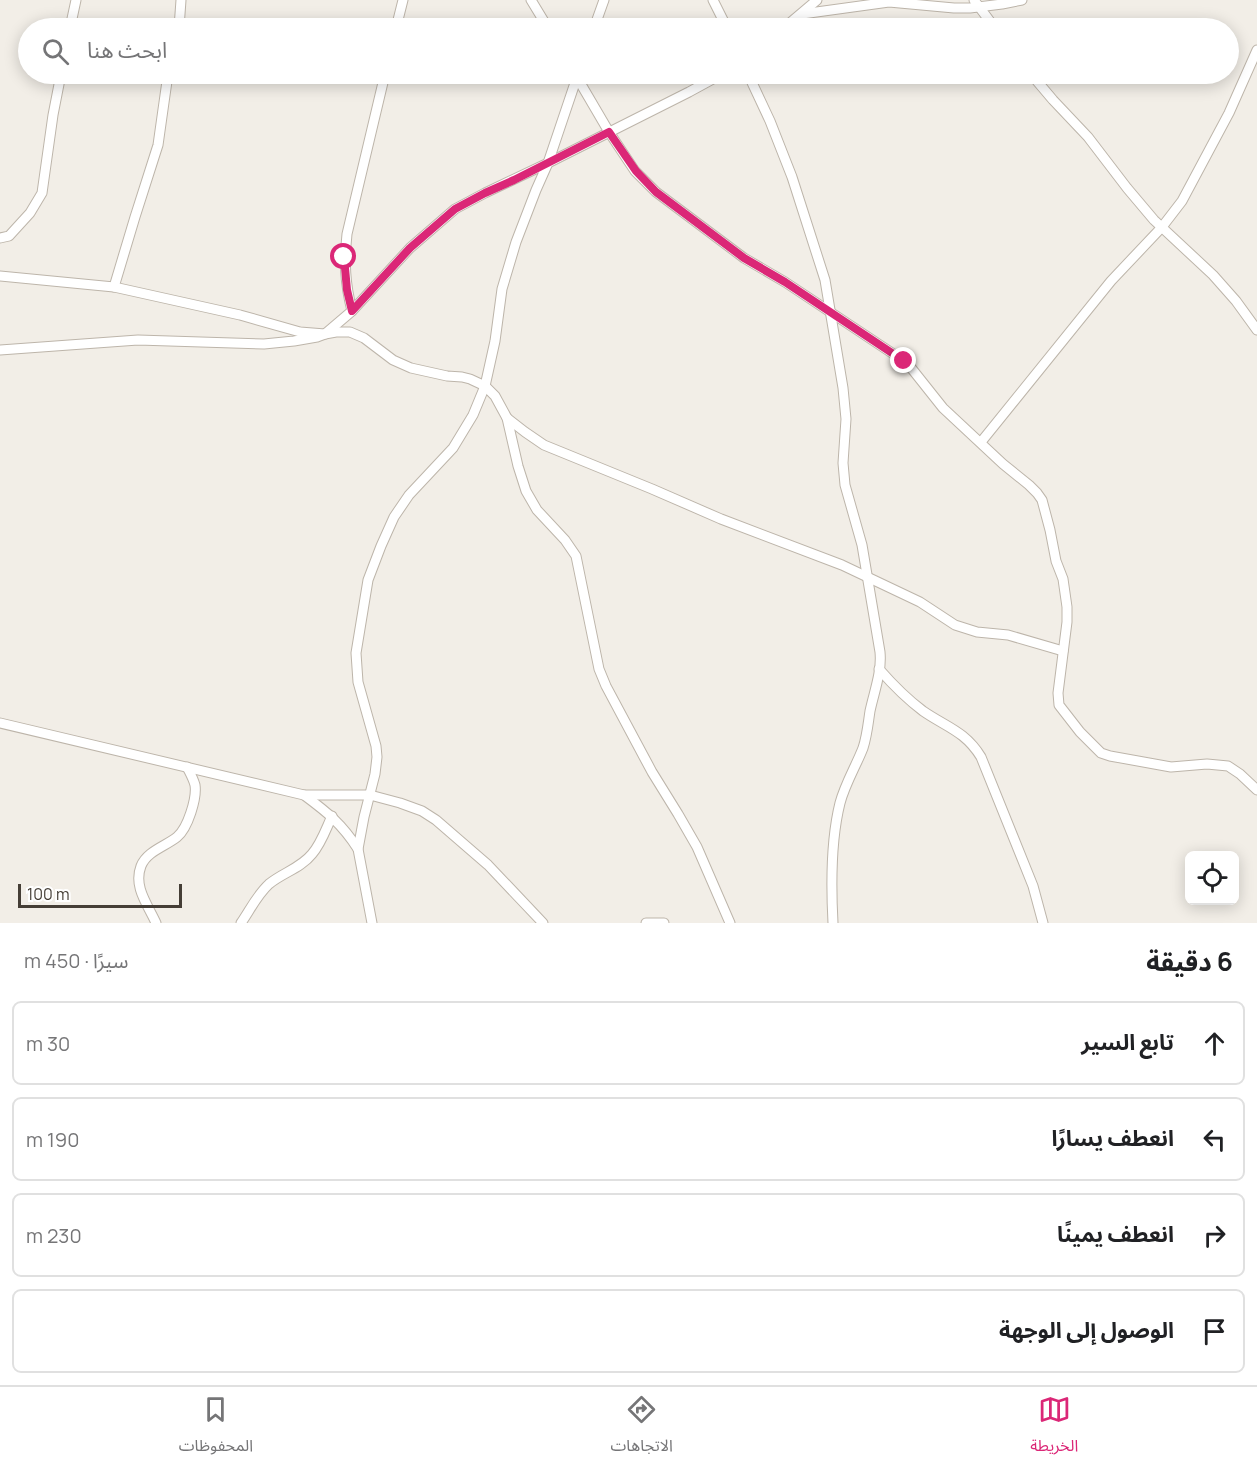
<!DOCTYPE html>
<html lang="ar">
<head>
<meta charset="utf-8">
<style>
	:root { --surface:#fff; --page:#f2f2f2; --text:#202124; --muted:#757577; --line:#e0e0e0; --accent:#db2777 }
	body { margin:0; font-family:Manrope,"Noto Sans Arabic",sans-serif; background:var(--page); color:var(--text); direction:rtl }
	.controls { position:absolute; right:18px; bottom:18px; display:grid; overflow:hidden; border-radius:9px; box-shadow:0 3px 15px #0003 }
	.controls button { width:54px; height:54px; display:grid; place-items:center; padding:0; border:0; border-bottom:2px solid var(--line); background:var(--surface); color:var(--text); font:30px sans-serif }
	.scale { position:absolute; left:18px; bottom:15px; width:164px; box-sizing:border-box; padding-left:6px; border:3px solid #453e36; border-top:0; font-size:16px; line-height:21px; white-space:nowrap; color:#453e36; -webkit-text-stroke:4px #fff; paint-order:stroke }
	.stop { position:absolute; width:18px; height:18px; margin:-14px; border:4px solid #db2777; border-radius:50%; background:#fff }
	.stop.end { background:#db2777; border-color:#fff; box-shadow:0 2px 6px #0008 }
	.list { margin:0; padding:0; list-style:none }
	h2 { display:flex; justify-content:space-between; align-items:center; height:78px; margin:0; padding:0 24px; font-size:26px }
	h2 small { font-size:20px; font-weight:400; color:var(--muted) }
	.list li { display:grid; grid-template-columns:39px 1fr auto; gap:18px; align-items:center; box-sizing:border-box; height:84px; margin:0 12px 12px; padding:0 12px; border:2px solid var(--line); border-radius:9px }
	.list b { display:block; font-size:22px; white-space:nowrap }
	.list em { font-size:20px; font-style:normal; color:var(--muted) }
	.icon { flex:none; width:33px; height:33px; fill:none; stroke:currentColor; stroke-width:2; stroke-linecap:round; stroke-linejoin:round }
	.map { position:relative; flex:none; width:1257px; height:923px; overflow:hidden; direction:ltr }
	.search { position:absolute; background:var(--surface); box-shadow:0 3px 15px #0003; left:18px; right:18px; top:18px; height:66px; display:flex; align-items:center; gap:15px; box-sizing:border-box; padding:0 21px; border-radius:33px; color:var(--muted); font-size:22px }
	.sheet { height:462px; background:var(--surface) }
	nav { display:flex; justify-content:space-around; align-items:center; box-sizing:border-box; height:84px; border-top:2px solid var(--line); background:var(--surface); font-size:16px; color:var(--muted) }
	nav a { display:grid; justify-items:center; gap:3px }
	nav .on { color:var(--accent) }
	.map>svg:first-child { display:block }
</style>
</head>
<body>
<div class="map">
<svg width="1257" height="923" viewBox="0 0 1257 923">
	<rect width="100%" height="100%" fill="#f2eee7"/>
	<g fill="none" stroke-linecap="round" stroke-linejoin="round">
		<defs>
			<g id="street">
				<path d="M 531,0 L 548,28"/>
				<path d="M 713,0 L 727,28"/>
				<path d="M 974,0 L 995,28"/>
				<path d="M 802,14 L 889,2 L 954,8 L 970,8 L 1002,4 L 1022,0"/>
				<path d="M 70,28 L 76,0"/>
				<path d="M 179,28 L 181,0"/>
				<path d="M 396,28 L 403,0"/>
				<path d="M 594,28 L 604,0"/>
				<path d="M 784,28 L 817,0"/>
				<path d="M 575,74 L 609,132 L 635,171 L 656,192 L 744,258 L 785,282 L 904,361 L 912,369 L 943,408 L 1003,464 L 1029,485 L 1037,493 L 1042,500 L 1050,530 L 1056,561 L 1063,579 L 1067,607 L 1067,622 L 1058,693 L 1059,705 L 1080,732 L 1101,753 L 1110,756 L 1171,767 L 1207,764 L 1228,766 L 1240,774 L 1257,790"/>
				<path d="M 748,74 L 770,121 L 792,177 L 825,280 L 843,388 L 846,419 L 843,463 L 845,485 L 862,545 L 880,652 C 882,672 874,692 870,711 C 868,724 867,736 863,748 C 856,766 845,784 840,803 C 831,839 831,886 833,923"/>
				<path d="M 1031,74 L 1053,100 L 1088,137 L 1127,188 L 1154,220 L 1213,275 L 1236,301 L 1257,330"/>
				<path d="M 0,238 L 9,236 L 30,213 L 42,193 L 53,115 L 61,74"/>
				<path d="M 0,276 L 114,287 L 240,315 L 300,332 L 325,334 L 336,332 L 350,332 L 364,338 L 393,360 L 411,368 L 447,376 L 462,377 L 470,379 L 485,386 L 495,396 L 507,418 L 518,466 L 526,491 L 537,510 L 565,540 L 576,556 L 599,669 L 606,686 L 652,772 L 678,814 L 697,847 L 730,923"/>
				<path d="M 114,287 L 135,217 L 158,145 L 168,74"/>
				<path d="M 352,311 C 345,283 344,263 347,234 L 385,74"/>
				<path d="M 0,350 L 138,340 L 264,344 L 294,341 L 317,337 L 325,334 L 352,311 L 410,248 L 455,209 L 485,193 L 548,163 L 689,92 L 722,74"/>
				<path d="M 507,418 L 525,432 L 544,445 L 652,489 L 721,519 L 842,565 L 920,602 L 955,625 L 977,632 L 1008,635 L 1063,651"/>
				<path d="M 981,442 L 1111,281 L 1162,227 L 1182,201 L 1229,113 L 1257,50"/>
				<path d="M 879,669 C 893,685 907,699 923,711 C 946,727 965,731 981,757 L 1033,886 L 1043,923"/>
				<path d="M 0,723 L 304,795 L 370,795 L 400,803 L 422,811 L 436,820 L 488,865 L 543,923"/>
				<path d="M 304,795 C 327,812 342,824 358,849"/>
				<path d="M 156,923 C 148,905 133,887 141,866 C 147,851 166,846 177,837 C 188,828 197,798 195,785 C 193,778 190,773 187,767"/>
				<path d="M 241,923 C 250,910 257,895 269,884 C 282,873 301,868 312,854 C 321,844 326,829 332,816"/>
				<path d="M 372,923 L 358,849 L 364,817 L 375,774 L 377,757 L 376,746 L 358,682 L 356,653 L 368,580 L 381,546 L 394,517 L 409,495 L 453,448 L 473,415 L 485,386 L 495,341 L 502,289 L 516,242 L 536,190 L 548,163 L 578,74"/>
				<path d="M 646,923 L 664,923"/>
			</g>
		</defs>
		<use href="#street" stroke="#bdb5aa" stroke-width="11"/>
		<use href="#street" stroke="#fff" stroke-width="9"/>
	</g>
	<g fill="none" stroke-linecap="round" stroke-linejoin="round">
		<path stroke="#db2777" stroke-width="8" d="M 344,257 L 347,290 L 352,311 L 410,248 L 455,209 L 485,193 L 514,180 L 609,132 L 636,171 L 656,192 L 744,258 L 785,282 L 904,361"/>
	</g>
</svg>
<div class="controls">
<button><svg class="icon" aria-label="locate" viewBox="0 0 24 24"><circle cx="12" cy="12" r="6"/><path d="M12 2v4M12 18v4M2 12h4M18 12h4"/></svg></button>
</div>
<div class="scale">100 m</div>
<div class="stop" style="left:344px;top:257px"></div>
<div class="stop end" style="left:904px;top:361px"></div>
<div class="search"><svg class="icon" aria-label="search" viewBox="0 0 24 24"><circle cx="10" cy="10" r="6"/><path d="M15 15l6 6"/></svg>ابحث هنا</div>
</div>
<section class="sheet">
<h2>6 دقيقة<small>سيرًا · 450 m</small></h2>
<ul class="list">
<li><svg class="icon" aria-label="ahead" viewBox="0 0 24 24"><path d="M12 20V5M6 11l6-6 6 6"/></svg><div><b>تابع السير</b></div><em>30 m</em></li>
<li><svg class="icon" aria-label="left" viewBox="0 0 24 24"><path d="M17 20v-9H6M10 6l-5 5 5 5"/></svg><div><b>انعطف يسارًا</b></div><em>190 m</em></li>
<li><svg class="icon" aria-label="right" viewBox="0 0 24 24"><path d="M7 20v-9h11M14 6l5 5-5 5"/></svg><div><b>انعطف يمينًا</b></div><em>230 m</em></li>
<li><svg class="icon" aria-label="arrive" viewBox="0 0 24 24"><path d="M6 21V4h12l-3 4 3 4H6"/></svg><div><b>الوصول إلى الوجهة</b></div></li>
</ul>
</section>
<nav>
<a class="on"><svg class="icon" aria-label="map" viewBox="0 0 24 24"><path d="M3 6l6-2 6 2 6-2v14l-6 2-6-2-6 2zM9 4v14M15 6v14"/></svg>الخريطة</a>
<a><svg class="icon" aria-label="directions" viewBox="0 0 24 24"><path d="M12 3l9 9-9 9-9-9zM9 14v-3h6M13 9l2 2-2 2"/></svg>الاتجاهات</a>
<a><svg class="icon" aria-label="saved" viewBox="0 0 24 24"><path d="M7 4h10v16l-5-4-5 4z"/></svg>المحفوظات</a>
</nav>
</body>
</html>
